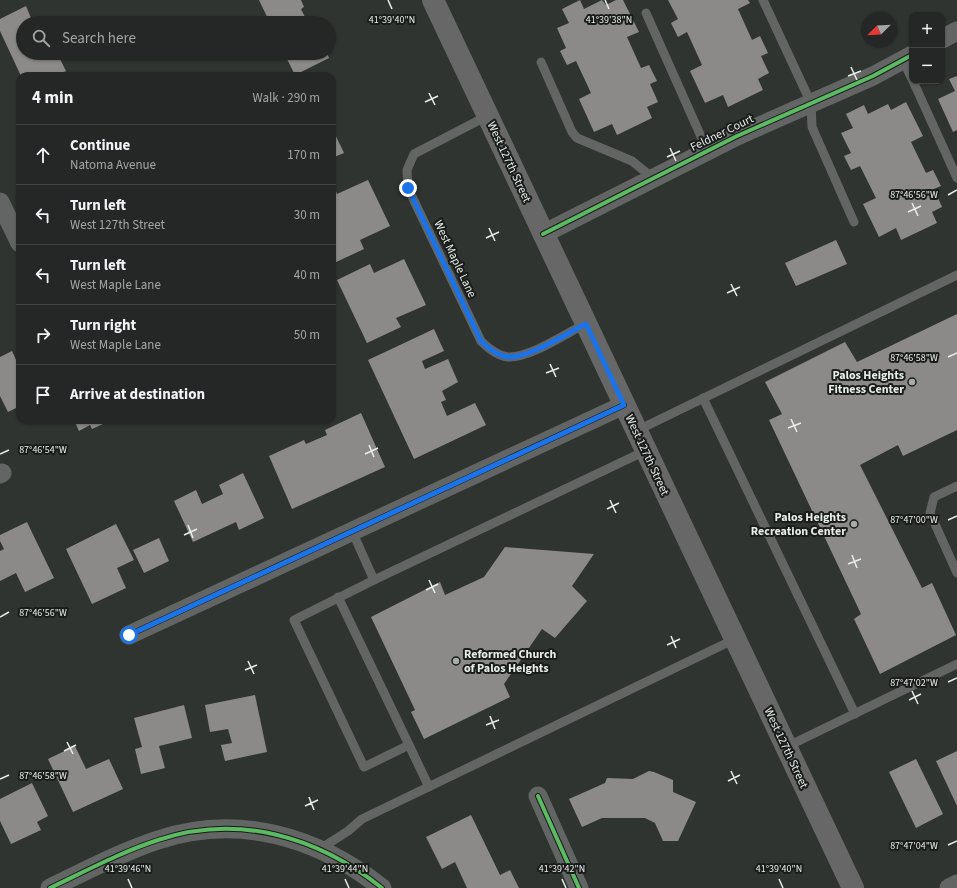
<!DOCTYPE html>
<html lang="en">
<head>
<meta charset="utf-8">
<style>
	:root { --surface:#242725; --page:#2c2f2d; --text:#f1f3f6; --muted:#a3a5a7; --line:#414442 }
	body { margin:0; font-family:"Source Sans 3",sans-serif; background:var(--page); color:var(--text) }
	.controls { position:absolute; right:12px; top:12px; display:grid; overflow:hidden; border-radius:8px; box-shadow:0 1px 3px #0004 }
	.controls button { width:36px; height:36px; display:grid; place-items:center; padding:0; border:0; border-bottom:1px solid var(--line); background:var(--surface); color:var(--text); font:20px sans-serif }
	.compass { position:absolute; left:861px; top:12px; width:36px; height:36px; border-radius:50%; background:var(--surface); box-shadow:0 1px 3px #0004; rotate:246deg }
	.stop { position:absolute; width:12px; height:12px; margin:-9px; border:3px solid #1a73e8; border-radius:50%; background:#fff }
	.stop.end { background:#1a73e8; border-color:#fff; box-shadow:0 1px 4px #0008 }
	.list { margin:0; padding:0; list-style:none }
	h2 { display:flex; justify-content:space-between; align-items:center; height:52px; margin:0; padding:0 16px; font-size:17px }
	h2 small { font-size:13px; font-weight:400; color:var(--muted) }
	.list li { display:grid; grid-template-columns:26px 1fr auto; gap:12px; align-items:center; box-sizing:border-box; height:60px; padding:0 16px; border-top:1px solid var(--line) }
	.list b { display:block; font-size:15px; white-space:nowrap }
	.list p { margin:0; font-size:13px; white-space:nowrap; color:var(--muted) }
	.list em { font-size:13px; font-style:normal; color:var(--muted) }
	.icon { flex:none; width:22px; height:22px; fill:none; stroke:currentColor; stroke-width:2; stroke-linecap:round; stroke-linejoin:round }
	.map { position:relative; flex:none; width:957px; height:888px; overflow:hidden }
	.search { position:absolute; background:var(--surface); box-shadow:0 1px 3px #0004; left:16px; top:16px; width:320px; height:44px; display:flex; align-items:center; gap:10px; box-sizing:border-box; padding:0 14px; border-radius:22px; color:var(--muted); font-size:15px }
	.panel { position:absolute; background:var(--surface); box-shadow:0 1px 3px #0004; left:16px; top:72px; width:320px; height:352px; border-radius:12px }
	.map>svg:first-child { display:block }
</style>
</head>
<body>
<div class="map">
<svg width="957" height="888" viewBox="0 0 957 888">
	<rect width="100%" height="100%" fill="#303431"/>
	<g fill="#8b8a88">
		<path d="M 259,0 L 301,0 L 304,7 L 301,9 L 308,23 L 270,23 Z"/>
		<path d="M 580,0 L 584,9 L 602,0 L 606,5 L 616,0 L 623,0 L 639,32 L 627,37 L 641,68 L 649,65 L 657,81 L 650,84 L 658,102 L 647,107 L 652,118 L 617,135 L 612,124 L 594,132 L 579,99 L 591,93 L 576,61 L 567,65 L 560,51 L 566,48 L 557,28 L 569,23 L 562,9 Z"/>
		<path d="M 668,0 L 748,0 L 750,3 L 738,9 L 752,40 L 760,36 L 768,53 L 761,56 L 769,73 L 758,79 L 763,90 L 728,107 L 723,95 L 705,103 L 690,71 L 702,65 L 687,32 L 678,37 L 671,23 L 678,19 Z"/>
		<path d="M 26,6 L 33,23 L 23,23 L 23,53 L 57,53 L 66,71 L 56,76 L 21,76 L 0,31 L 0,19 Z"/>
		<path d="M 284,53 L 327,53 L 329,58 L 295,75 Z"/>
		<path d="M 957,76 L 957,130 L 953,132 L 938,99 L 955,91 L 949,79 Z"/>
		<path d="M 906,102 L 923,136 L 911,142 L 926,173 L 933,170 L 941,186 L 934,189 L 942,207 L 932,212 L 937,223 L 901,240 L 896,228 L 879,237 L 863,204 L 876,198 L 860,166 L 851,170 L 844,156 L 851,153 L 841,133 L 853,128 L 846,114 L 864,105 L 868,114 L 888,104 L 891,110 Z"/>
		<path d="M 332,128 L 344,153 L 332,158 Z"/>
		<path d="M 368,180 L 390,226 L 360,240 L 364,249 L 332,264 L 332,187 L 334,186 L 337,194 Z"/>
		<path d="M 836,240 L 847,264 L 796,286 L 785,263 Z"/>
		<path d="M 404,259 L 426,305 L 396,318 L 401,327 L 367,343 L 337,280 L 370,264 L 374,273 Z"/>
		<path d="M 957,314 L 957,430 L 903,456 L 898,445 L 860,465 L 922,588 L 932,583 L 956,635 L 880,674 L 854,619 L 861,614 L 769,420 L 782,414 L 765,382 L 845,342 L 857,362 Z"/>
		<path d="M 434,329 L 444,351 L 422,361 L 425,369 L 448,359 L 458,382 L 442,391 L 446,400 L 441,402 L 447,416 L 475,403 L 486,425 L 414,459 L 368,360 Z"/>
		<path d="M 12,351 L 17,362 L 20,360 L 20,406 L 8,412 L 0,396 L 0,357 Z"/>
		<path d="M 361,413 L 385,467 L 292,509 L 269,456 L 304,440 L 306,444 L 327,435 L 325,430 Z"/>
		<path d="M 74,420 L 112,420 L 92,429 L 90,425 L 79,431 Z"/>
		<path d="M 243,473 L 264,518 L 239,530 L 236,522 L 193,542 L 174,501 L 196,490 L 202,504 L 223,494 L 219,485 Z"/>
		<path d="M 27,522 L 54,578 L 25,592 L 16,573 L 0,581 L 0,551 L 4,549 L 0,541 L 0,535 Z"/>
		<path d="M 116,524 L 134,560 L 117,568 L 126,588 L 92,604 L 66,549 Z"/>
		<path d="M 159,538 L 169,561 L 144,573 L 133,550 Z"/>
		<path d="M 505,547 L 594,554 L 572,586 L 587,601 L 555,638 L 542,629 L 504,684 L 510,697 L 424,739 L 411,712 L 415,710 L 371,617 L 440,582 L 445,595 L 484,577 Z"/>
		<path d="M 255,695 L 267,752 L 225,761 L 221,745 L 232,743 L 228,729 L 210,732 L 205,705 Z"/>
		<path d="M 184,705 L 192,738 L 159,746 L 165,768 L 141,774 L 135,749 L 142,747 L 134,718 Z"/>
		<path d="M 75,746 L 86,769 L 109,759 L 123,789 L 73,812 L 48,759 Z"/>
		<path d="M 957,751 L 957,806 L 936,761 Z"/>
		<path d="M 916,759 L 943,814 L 916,828 L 889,772 Z"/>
		<path d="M 649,771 L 654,772 L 673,780 L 673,792 L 696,802 L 678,841 L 663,841 L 655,823 L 645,818 L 602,818 L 582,827 L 569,799 L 605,783 L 607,778 L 633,779 Z"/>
		<path d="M 32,783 L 48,816 L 37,822 L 41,830 L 11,844 L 0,821 L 0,799 Z"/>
		<path d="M 471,815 L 500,875 L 510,870 L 519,888 L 467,888 L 455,862 L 442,869 L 426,837 Z"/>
	</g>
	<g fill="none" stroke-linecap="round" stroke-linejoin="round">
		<g stroke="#636564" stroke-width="9">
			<path d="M 763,0 L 811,103 L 812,127 L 854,222"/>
			<path d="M 646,13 L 707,150"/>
			<path d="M 903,60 L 912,79"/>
			<path d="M 541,62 L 572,132 L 577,138 L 632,161 L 653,178"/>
			<path d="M 913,81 L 957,178"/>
			<path d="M 487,116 L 414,154 L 407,170 L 408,188 L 481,341 C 488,348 497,356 508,357 C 530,358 565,334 585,324"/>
			<path d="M 703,398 L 855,714"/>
			<path d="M 636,431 L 957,275"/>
			<path d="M 957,486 L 934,497 L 930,513 L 957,573"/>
			<path d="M 374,580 L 645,451"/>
			<path d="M 338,597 L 409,745 L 364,767 L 294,620 L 374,580 L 352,531"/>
			<path d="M 409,745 L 429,787"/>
			<path d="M 786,747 L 957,664"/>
			<path d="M 320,849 L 348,831 L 362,819 L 735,639"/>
		</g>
		<g stroke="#636564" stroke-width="19">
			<path d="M 942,39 L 957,31"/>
			<path d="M 0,202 L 20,243"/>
			<path d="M 543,234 L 737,136 L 873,76 L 912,55"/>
			<path d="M 0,474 L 2,473"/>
			<path d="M 129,635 L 624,405"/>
			<path d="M 538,796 L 579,888"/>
			<path d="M 50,888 C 86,871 121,852 158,840 C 239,813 318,837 382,888"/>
			<path d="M 949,888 L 957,884"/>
		</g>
		<path stroke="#666766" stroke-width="22" d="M 433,0 L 853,888"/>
		<defs>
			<g id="cycleway">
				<path d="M 543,234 L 737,136 L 873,76 L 912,55"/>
				<path d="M 129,635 L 624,405"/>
				<path d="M 538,796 L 579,888"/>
				<path d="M 50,888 C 86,871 121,852 158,840 C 239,813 318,837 382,888"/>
			</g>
		</defs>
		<use href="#cycleway" stroke="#191c1a" stroke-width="6"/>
		<use href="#cycleway" stroke="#5cba63" stroke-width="4"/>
	</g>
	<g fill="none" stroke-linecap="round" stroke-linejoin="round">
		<path stroke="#1a73e8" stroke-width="5" d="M 129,635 L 624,405 L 586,324 C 565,334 530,358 508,357 C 497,356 488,348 481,341 L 408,188"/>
	</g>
	<path fill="none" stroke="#e8ede9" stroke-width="1.5" d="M 388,0 L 392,9M 605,0 L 609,9M 851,67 L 857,80M 848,76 L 861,71M 429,93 L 435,105M 425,102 L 438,96M 670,148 L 676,161M 667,157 L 680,151M 948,195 L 957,190M 912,203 L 918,216M 908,212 L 921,206M 489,228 L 495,241M 486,238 L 499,232M 731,284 L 737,296M 727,293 L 740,287M 948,357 L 957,353M 550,364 L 556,377M 546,373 L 559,368M 791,419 L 797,432M 788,428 L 801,423M 369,445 L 374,457M 0,454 L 9,450M 365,454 L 378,448M 610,500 L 616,513M 607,509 L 619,503M 948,520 L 957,516M 188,525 L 193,538M 184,535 L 197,529M 852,555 L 857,568M 848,564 L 861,559M 429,580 L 435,593M 426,590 L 438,584M 0,617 L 9,612M 671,636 L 676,648M 667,645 L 680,639M 248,661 L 254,674M 245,670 L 257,665M 948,682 L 957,678M 912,691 L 918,704M 909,700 L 921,694M 490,716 L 495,729M 486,725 L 499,720M 67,742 L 73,754M 64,751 L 76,745M 731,771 L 737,784M 0,779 L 9,775M 728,781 L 740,775M 309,797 L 314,810M 305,806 L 318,800M 948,845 L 957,841M 128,879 L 132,888M 345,879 L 349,888M 562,879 L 566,888M 779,879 L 783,888"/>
	<g fill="#a8aca9" stroke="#191c1a" stroke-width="1.5">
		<circle cx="912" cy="382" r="4"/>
		<circle cx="854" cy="524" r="4"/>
		<circle cx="456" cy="661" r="4"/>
	</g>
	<g text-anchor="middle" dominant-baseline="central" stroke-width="4" stroke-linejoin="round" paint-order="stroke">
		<g font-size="12" fill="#e8ede9" stroke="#191c1a">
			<text transform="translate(722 133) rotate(-26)">Feldner Court</text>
			<text transform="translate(509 162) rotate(65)">West 127th Street</text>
			<text transform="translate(455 259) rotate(65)">West Maple Lane</text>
			<text transform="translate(647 455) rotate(65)">West 127th Street</text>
			<text transform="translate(786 748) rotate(65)">West 127th Street</text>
		</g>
		<g font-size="12" font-weight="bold" fill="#e8ede9" stroke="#191c1a" text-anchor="end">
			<text x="904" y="375">Palos Heights<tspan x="904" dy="14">Fitness Center</tspan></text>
			<text x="846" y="517">Palos Heights<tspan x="846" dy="14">Recreation Center</tspan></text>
			<text x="464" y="654" text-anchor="start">Reformed Church<tspan x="464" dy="14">of Palos Heights</tspan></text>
		</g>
	</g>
	<g font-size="10" text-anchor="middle" fill="#e8ede9" stroke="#191c1a" stroke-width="4" stroke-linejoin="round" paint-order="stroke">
		<text x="392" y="23">41°39'40"N</text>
		<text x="609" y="23">41°39'38"N</text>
		<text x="914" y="198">87°46'56"W</text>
		<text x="914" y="361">87°46'58"W</text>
		<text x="43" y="453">87°46'54"W</text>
		<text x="914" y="523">87°47'00"W</text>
		<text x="43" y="616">87°46'56"W</text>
		<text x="914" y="686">87°47'02"W</text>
		<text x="43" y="779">87°46'58"W</text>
		<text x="914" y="849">87°47'04"W</text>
		<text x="128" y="872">41°39'46"N</text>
		<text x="345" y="872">41°39'44"N</text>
		<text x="562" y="872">41°39'42"N</text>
		<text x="779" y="872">41°39'40"N</text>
	</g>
</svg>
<div class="controls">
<button>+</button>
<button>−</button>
</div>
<svg class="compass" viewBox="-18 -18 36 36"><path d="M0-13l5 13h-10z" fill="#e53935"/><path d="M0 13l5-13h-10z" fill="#a3a5a7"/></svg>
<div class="stop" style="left:129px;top:635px"></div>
<div class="stop end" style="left:408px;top:188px"></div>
<div class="search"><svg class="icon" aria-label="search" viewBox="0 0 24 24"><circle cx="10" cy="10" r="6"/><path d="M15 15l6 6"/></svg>Search here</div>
<section class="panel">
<h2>4 min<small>Walk · 290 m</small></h2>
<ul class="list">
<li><svg class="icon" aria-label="ahead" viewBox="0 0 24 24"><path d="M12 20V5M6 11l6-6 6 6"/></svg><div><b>Continue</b><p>Natoma Avenue</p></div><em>170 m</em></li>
<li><svg class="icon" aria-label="left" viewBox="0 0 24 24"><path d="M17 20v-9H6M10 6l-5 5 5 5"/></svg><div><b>Turn left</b><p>West 127th Street</p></div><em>30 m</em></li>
<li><svg class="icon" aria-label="left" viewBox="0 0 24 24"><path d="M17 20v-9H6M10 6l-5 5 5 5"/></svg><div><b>Turn left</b><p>West Maple Lane</p></div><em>40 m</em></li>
<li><svg class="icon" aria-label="right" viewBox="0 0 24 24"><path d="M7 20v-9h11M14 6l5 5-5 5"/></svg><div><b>Turn right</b><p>West Maple Lane</p></div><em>50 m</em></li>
<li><svg class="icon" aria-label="arrive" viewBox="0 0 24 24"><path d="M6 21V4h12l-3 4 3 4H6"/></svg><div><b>Arrive at destination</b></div></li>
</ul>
</section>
</div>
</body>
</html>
